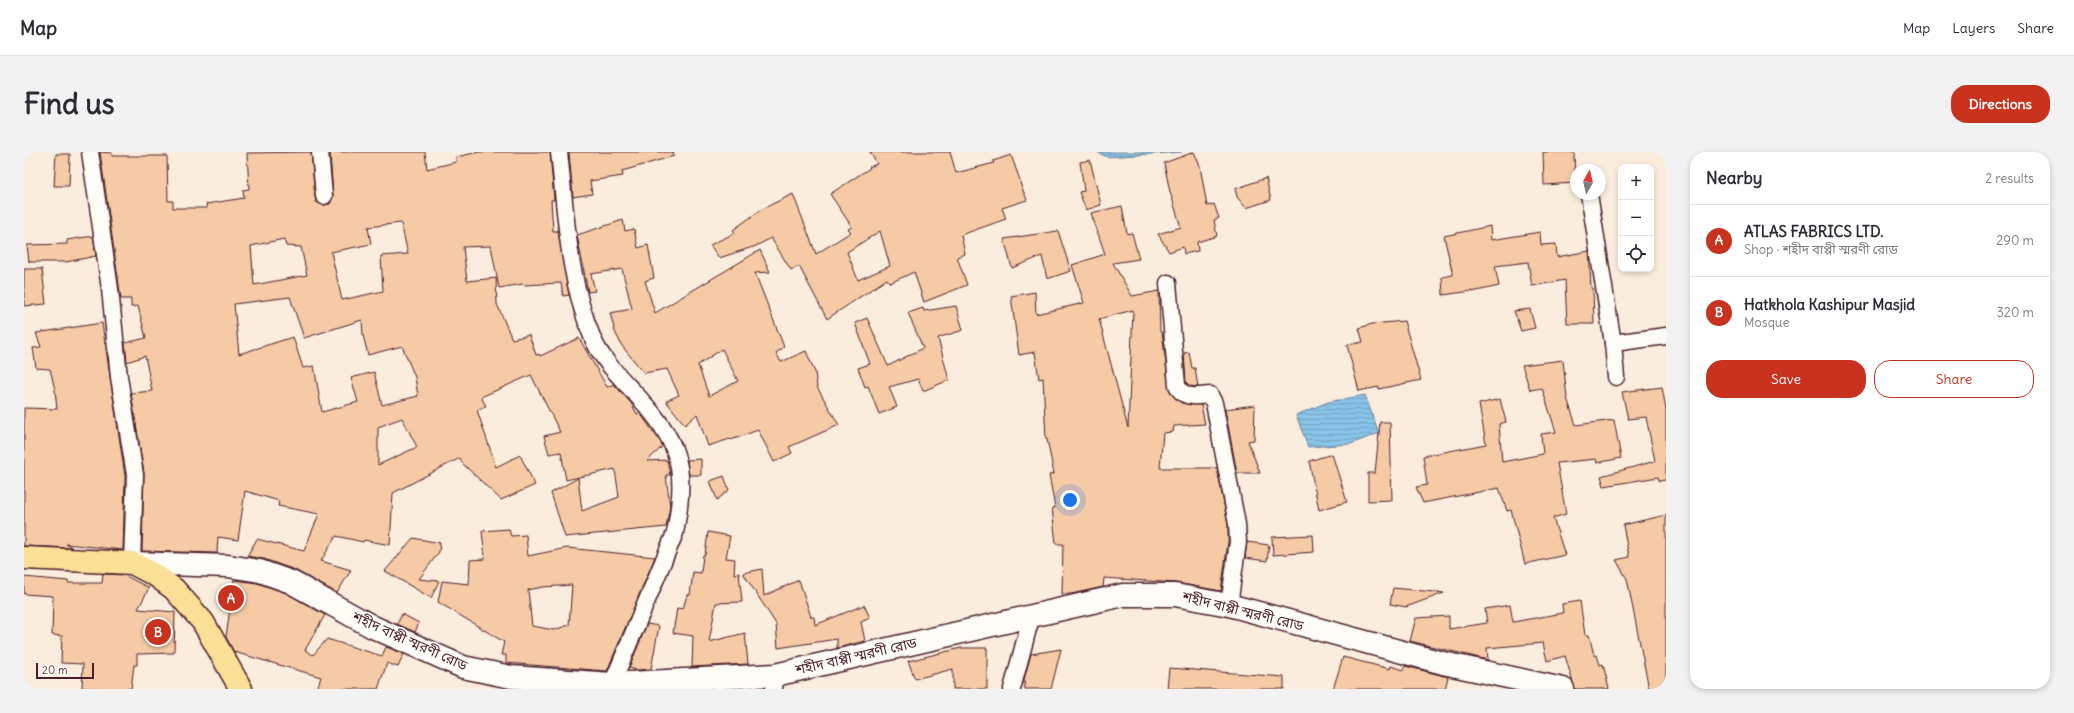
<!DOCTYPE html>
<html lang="en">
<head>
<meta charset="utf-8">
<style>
	:root { --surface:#fff; --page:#f2f2f3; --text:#2b2b33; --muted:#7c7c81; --line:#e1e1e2; --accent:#c8321e }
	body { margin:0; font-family:Delius,"Noto Sans Bengali",sans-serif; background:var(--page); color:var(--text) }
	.controls { position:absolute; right:12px; top:12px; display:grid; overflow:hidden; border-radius:8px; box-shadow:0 2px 6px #0003 }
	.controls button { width:36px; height:36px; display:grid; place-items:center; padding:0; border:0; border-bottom:1px solid var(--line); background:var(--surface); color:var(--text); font:20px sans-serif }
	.compass { position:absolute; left:1546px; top:12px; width:36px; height:36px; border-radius:50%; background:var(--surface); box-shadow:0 2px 6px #0003; rotate:8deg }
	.scale { position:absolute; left:12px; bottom:10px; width:58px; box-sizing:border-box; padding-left:4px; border:2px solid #4a1f2b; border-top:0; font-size:11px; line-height:14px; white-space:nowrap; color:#4a1f2b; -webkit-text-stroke:3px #fdfcf7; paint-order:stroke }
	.you { position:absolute; left:1046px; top:348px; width:14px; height:14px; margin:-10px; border:3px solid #fff; border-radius:50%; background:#1a73e8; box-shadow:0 0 0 6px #1a73e833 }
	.badge { display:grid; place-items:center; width:26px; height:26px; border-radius:50%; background:var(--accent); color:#fff; font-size:13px; font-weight:700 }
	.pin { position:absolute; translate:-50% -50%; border:2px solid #fff; box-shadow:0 1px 4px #0006 }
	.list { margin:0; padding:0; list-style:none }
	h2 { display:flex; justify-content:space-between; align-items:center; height:52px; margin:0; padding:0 16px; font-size:17px }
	h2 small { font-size:13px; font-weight:400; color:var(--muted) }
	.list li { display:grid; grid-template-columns:26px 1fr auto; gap:12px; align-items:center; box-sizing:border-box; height:72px; padding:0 16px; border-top:1px solid var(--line) }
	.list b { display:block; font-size:15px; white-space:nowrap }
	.list p { margin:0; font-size:13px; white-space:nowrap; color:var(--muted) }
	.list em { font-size:13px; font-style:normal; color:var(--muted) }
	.actions { display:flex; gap:8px; padding:12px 16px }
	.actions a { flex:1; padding:9px 0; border:1px solid var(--accent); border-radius:16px; text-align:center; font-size:14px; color:var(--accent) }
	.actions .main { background:var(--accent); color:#fff }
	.icon { flex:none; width:22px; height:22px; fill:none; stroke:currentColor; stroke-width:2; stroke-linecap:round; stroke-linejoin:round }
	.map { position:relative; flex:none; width:1642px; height:537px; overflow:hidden; border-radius:16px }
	header { display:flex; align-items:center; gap:24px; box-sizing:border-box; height:56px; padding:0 20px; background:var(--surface); border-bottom:1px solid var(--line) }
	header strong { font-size:19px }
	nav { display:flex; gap:22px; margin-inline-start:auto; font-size:14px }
	.intro { display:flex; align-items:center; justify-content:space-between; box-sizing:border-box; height:96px; padding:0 24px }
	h1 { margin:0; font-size:28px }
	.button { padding:10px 18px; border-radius:16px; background:var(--accent); color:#fff; font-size:14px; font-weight:700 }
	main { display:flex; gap:24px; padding:0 24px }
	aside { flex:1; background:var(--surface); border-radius:16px; box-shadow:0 2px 6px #0003 }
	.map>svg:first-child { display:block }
</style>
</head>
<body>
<header>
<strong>Map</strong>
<nav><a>Map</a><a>Layers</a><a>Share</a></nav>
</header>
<div class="intro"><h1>Find us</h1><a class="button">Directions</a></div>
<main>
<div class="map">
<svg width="1642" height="537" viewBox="0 0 1642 537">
	<defs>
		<pattern id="water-rules" width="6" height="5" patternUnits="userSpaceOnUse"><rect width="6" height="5" fill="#88c3e8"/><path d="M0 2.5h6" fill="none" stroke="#77a7c7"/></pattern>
	</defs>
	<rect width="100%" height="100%" fill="#fbedde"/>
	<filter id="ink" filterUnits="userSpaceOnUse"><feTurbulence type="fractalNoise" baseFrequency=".025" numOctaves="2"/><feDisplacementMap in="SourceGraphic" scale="8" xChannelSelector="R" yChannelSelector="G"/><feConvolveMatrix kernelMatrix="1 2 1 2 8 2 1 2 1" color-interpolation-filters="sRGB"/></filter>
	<g filter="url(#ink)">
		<g fill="url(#water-rules)" stroke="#6f819c">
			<path d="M 1073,0 L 1158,0 L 1083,5 Z"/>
			<path d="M 1341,243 L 1355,281 L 1327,292 L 1284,295 L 1272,263 L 1304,250 Z"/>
		</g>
		<g fill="#f6caa5" stroke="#4a1f2b" fill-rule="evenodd">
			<path d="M 76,0 L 88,1 L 88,4 L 143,4 L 144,49 L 149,49 L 149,56 L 183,56 L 182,52 L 220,46 L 219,38 L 225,37 L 223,1 L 287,0 L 291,45 L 292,50 L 300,53 L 306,52 L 309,44 L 306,0 L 401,0 L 403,17 L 432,10 L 432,5 L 455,0 L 526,0 L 530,48 L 527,48 L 529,79 L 534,79 L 545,143 L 539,144 L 537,131 L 500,133 L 499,132 L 475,136 L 467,94 L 439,95 L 443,129 L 472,126 L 473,152 L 488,187 L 505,183 L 512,203 L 515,202 L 516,204 L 555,186 L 583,235 L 590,232 L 607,251 L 613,262 L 616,261 L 637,291 L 638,295 L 623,309 L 643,308 L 646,323 L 642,323 L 646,354 L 642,375 L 541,385 L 527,341 L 554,326 L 558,359 L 595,345 L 591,317 L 542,328 L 537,300 L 525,302 L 520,284 L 536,280 L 507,223 L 457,245 L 462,254 L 453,258 L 472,315 L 496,303 L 511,333 L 477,348 L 438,311 L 436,306 L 369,341 L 366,393 L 340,388 L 339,390 L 312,384 L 297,409 L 327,418 L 313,441 L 271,418 L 240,407 L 223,404 L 233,387 L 280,399 L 295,362 L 254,354 L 255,349 L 221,339 L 214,388 L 194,385 L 193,401 L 118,399 L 120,321 L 107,241 L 128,239 L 121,204 L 103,210 L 101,191 L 122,186 L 114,154 L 107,155 L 107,147 L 97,147 ZM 377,71 L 384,102 L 357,104 L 359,139 L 318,148 L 307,100 L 347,92 L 344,75 ZM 260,87 L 262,94 L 277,95 L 283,123 L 230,133 L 227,94 ZM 266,145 L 280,186 L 338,168 L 339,183 L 344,203 L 378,194 L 391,225 L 394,244 L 358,253 L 350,220 L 327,226 L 334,250 L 298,260 L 290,214 L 279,216 L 269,185 L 215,202 L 210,152 ZM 378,266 L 393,295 L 354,313 L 354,275 Z"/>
			<path d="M 545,0 L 649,0 L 650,4 L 598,19 L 599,24 L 566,29 L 568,42 L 549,45 Z"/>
			<path d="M 846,0 L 926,0 L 932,21 L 970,11 L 969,9 L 987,3 L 997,31 L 996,31 L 1003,48 L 978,56 L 982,67 L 937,83 L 941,102 L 933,105 L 943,133 L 900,150 L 890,120 L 866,131 L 863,127 L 803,167 L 775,114 L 767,118 L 747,86 L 732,94 L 695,106 L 686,93 L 711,81 L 709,78 L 738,57 L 769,42 L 792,102 L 827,80 L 824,77 L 828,75 L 806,42 L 846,16 L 845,15 L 853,12 ZM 856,79 L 866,114 L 834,128 L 823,100 Z"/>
			<path d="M 1170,0 L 1176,14 L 1183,54 L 1190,52 L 1195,66 L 1190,68 L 1193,84 L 1173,90 L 1174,99 L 1160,102 L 1159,95 L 1145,100 L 1134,82 L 1157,75 L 1146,40 L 1140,11 Z"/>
			<path d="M 1519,0 L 1550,0 L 1551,31 L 1520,33 Z"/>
			<path d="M 32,2 L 46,2 L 45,34 L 30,34 Z"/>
			<path d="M 1066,8 L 1077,53 L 1062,58 L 1055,40 L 1060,39 L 1056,10 Z"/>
			<path d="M 1242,26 L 1247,48 L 1222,56 L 1213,45 L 1211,37 Z"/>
			<path d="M 1098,54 L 1103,82 L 1108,81 L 1115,107 L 1089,111 L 1108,144 L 1135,139 L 1136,180 L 1138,180 L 1145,237 L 1149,244 L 1158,251 L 1177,253 L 1181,272 L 1150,274 L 1149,280 L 1139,281 L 1136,316 L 1193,316 L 1204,373 L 1204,390 L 1197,439 L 1153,431 L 1080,426 L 1079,435 L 1047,442 L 1038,442 L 1039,392 L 1032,392 L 1028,356 L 1031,356 L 1025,323 L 1030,322 L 1023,287 L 1022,287 L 1019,226 L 1015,227 L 1011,200 L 995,203 L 987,144 L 1011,140 L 1012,162 L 1060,151 L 1048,113 L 1081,102 L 1067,61 ZM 1109,158 L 1104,276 L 1075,167 Z"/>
			<path d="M 599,68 L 601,79 L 610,77 L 614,96 L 624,93 L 630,126 L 621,129 L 631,161 L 736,98 L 746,120 L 731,121 L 760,195 L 752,201 L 757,210 L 782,199 L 791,220 L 793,235 L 815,273 L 765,295 L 768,301 L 750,310 L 734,278 L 707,288 L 706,287 L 684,294 L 673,262 L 661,273 L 642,249 L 655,243 L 643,217 L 620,221 L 598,194 L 591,180 L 586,161 L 608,157 L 598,117 L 567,122 L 571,139 L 564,140 L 553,83 ZM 698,197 L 714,229 L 685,244 L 674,213 Z"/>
			<path d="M 1466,74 L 1467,88 L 1516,80 L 1517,93 L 1532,92 L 1533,105 L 1565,99 L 1567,136 L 1569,136 L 1570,172 L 1543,172 L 1541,128 L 1508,134 L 1504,110 L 1471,114 L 1475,134 L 1448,140 L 1448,139 L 1419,143 L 1418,125 L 1429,123 L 1420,84 Z"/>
			<path d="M 1034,79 L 1047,119 L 1023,127 L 1018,104 L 988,116 L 980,87 Z"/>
			<path d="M 69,84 L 72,104 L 42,110 L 5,110 L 3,93 L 43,92 L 43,88 Z"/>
			<path d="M 0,117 L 18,117 L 22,152 L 0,154 Z"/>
			<path d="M 932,154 L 939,178 L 914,186 L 925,228 L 899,239 L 894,227 L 865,235 L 873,255 L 855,262 L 844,234 L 841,235 L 834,216 L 846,212 L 831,171 L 843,166 L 864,214 L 899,196 L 884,161 L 899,156 L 900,159 Z"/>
			<path d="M 1506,157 L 1511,176 L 1497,179 L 1490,159 Z"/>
			<path d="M 1380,169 L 1397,228 L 1355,237 L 1355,235 L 1335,239 L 1323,193 L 1339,190 L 1335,176 L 1348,172 Z"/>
			<path d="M 78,171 L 101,324 L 99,398 L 42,392 L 49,396 L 0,394 L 0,256 L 33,257 L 31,238 L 26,217 L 12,216 L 9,196 L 17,195 L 12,181 Z"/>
			<path d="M 1165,200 L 1168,216 L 1171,216 L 1174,235 L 1166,234 L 1162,230 L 1160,201 Z"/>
			<path d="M 1539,208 L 1543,246 L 1552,273 L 1590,268 L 1597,306 L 1573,311 L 1572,307 L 1533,311 L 1542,362 L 1529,366 L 1541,403 L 1501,412 L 1487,358 L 1483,359 L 1475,336 L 1399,351 L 1392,335 L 1403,333 L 1399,304 L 1462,292 L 1455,252 L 1476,247 L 1482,270 L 1475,272 L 1478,310 L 1519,302 L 1517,282 L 1532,280 L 1518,236 L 1506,238 L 1498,213 Z"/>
			<path d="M 1638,235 L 1642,258 L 1642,328 L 1635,329 L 1634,325 L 1580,334 L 1577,324 L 1631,309 L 1622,265 L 1604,267 L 1598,240 Z"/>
			<path d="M 1231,253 L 1230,288 L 1224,289 L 1236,321 L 1213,321 L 1201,257 Z"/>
			<path d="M 1356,270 L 1366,270 L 1368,348 L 1344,349 L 1344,321 L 1351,321 Z"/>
			<path d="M 1308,302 L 1323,350 L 1295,358 L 1285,309 Z"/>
			<path d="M 677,307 L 677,323 L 665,323 L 663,308 Z"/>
			<path d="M 700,324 L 705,338 L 693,348 L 686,329 Z"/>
			<path d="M 1642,363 L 1642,537 L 1625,537 L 1603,427 L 1592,408 L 1605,405 L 1599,373 Z"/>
			<path d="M 485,377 L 487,384 L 502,383 L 504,404 L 543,396 L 631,405 L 583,519 L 482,511 L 482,503 L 477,503 L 480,490 L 414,450 L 418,429 L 445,432 L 446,408 L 461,407 L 458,379 ZM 548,433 L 545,473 L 530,478 L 508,474 L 504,438 L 519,435 Z"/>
			<path d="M 684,380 L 706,384 L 702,406 L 711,407 L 710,422 L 715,421 L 718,450 L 692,451 L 685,490 L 721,481 L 724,512 L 668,515 L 669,484 L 649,481 L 653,456 L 659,457 L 663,443 L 666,443 L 669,420 L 677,421 L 679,403 L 681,403 Z"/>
			<path d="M 1289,383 L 1290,400 L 1249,403 L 1248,385 Z"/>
			<path d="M 389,386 L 416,391 L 415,400 L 395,427 L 415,429 L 407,446 L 361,419 Z"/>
			<path d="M 1223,390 L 1245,393 L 1243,409 L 1221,406 Z"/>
			<path d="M 738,417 L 740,444 L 775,428 L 787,465 L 790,465 L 791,473 L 840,453 L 846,466 L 837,470 L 841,489 L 813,496 L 813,487 L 754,496 L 752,472 L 719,421 Z"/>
			<path d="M 79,422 L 100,423 L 125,436 L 114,457 L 151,460 L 150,501 L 113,502 L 113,513 L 110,513 L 107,537 L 58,536 L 59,512 L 37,511 L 38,484 L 28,483 L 29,444 L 0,442 L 0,425 L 44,429 L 44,431 L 78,431 Z"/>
			<path d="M 210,428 L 233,431 L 262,441 L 301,463 L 281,498 L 289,503 L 303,487 L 358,504 L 362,495 L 380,502 L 374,515 L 363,511 L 354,537 L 293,537 L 297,525 L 210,500 L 202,485 Z"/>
			<path d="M 1369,436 L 1420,441 L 1382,455 L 1366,452 Z"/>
			<path d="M 1556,449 L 1561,483 L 1565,483 L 1570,503 L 1573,503 L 1576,513 L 1579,512 L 1585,537 L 1551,537 L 1541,504 L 1523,509 L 1519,491 L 1463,496 L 1464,508 L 1386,489 L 1392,466 L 1425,464 L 1425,477 L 1463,471 L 1461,457 L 1486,453 L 1489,470 L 1539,461 L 1538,452 Z"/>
			<path d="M 378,462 L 395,471 L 391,480 L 373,472 Z"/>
			<path d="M 623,472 L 635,474 L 627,517 L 613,518 L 605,516 Z"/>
			<path d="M 937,496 L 963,496 L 963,537 L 929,537 L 929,517 L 891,527 L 884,509 Z"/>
			<path d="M 1037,497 L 1027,537 L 1001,537 L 1000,527 L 1007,502 Z"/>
			<path d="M 1319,505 L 1366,517 L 1367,514 L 1380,518 L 1381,514 L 1424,525 L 1421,537 L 1309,537 Z"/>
			<path d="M 1145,516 L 1260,525 L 1260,537 L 1143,537 Z"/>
		</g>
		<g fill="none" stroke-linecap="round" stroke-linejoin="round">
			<defs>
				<g id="street">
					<path d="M 66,0 L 86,137 L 95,225 L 111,323 L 108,411"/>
					<path d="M 296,0 L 300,44"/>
					<path d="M 535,0 C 542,63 544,128 569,187 C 577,206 593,222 607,237 C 655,288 664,312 651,381 L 588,532"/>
					<path d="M 1565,42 L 1589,191 L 1592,225"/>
					<path d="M 1144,131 L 1153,233 C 1159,248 1173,244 1186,243 L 1190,251 L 1213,372 L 1214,390 L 1205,453"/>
					<path d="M 1589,191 L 1642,184"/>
					<path d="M 750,537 L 751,523"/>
					<path d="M 988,537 L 1008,462"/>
				</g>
				<path id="secondary" d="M 108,411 L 204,414 L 236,419 L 267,430 L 349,475 L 439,515 L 487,525 L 588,532 L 751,523 L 1099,443 L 1151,443 L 1205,453 L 1419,511 L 1539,537"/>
				<path id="primary" d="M 0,406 L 108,411 L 131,423 L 150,437 L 179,470 L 217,537"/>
			</defs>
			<use href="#street" stroke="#4a1f2b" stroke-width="19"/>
			<use href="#secondary" stroke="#4a1f2b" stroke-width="25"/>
			<use href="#primary" stroke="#4a1f2b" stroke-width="25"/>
			<use href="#street" stroke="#fdfcf7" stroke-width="16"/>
			<use href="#secondary" stroke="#fdfcf7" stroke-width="22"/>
			<use href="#primary" stroke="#fadf96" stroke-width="22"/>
		</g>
	</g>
	<g text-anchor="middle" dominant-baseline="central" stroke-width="3.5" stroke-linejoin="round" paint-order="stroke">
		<g font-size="14" fill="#4a1f2b" stroke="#fdfcf7">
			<text transform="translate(1219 459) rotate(14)">শহীদ বাপ্পী স্মরণী রোড</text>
			<text transform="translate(386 489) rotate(24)">শহীদ বাপ্পী স্মরণী রোড</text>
			<text transform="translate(832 504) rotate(-13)">শহীদ বাপ্পী স্মরণী রোড</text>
		</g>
	</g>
</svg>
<div class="controls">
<button>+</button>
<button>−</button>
<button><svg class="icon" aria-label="locate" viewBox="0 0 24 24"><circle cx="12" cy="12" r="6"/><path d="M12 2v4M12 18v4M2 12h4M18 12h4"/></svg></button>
</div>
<svg class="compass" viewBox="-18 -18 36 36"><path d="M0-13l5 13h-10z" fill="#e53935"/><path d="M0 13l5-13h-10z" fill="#7c7c81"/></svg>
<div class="scale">20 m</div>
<div class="you"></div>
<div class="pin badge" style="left:207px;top:446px">A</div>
<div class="pin badge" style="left:134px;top:480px">B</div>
</div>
<aside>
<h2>Nearby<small>2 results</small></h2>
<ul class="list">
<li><span class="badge">A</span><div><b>ATLAS FABRICS LTD.</b><p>Shop · শহীদ বাপ্পী স্মরণী রোড</p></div><em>290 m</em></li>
<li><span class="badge">B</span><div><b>Hatkhola Kashipur Masjid</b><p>Mosque</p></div><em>320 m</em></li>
</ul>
<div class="actions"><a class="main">Save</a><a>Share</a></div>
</aside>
</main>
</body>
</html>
